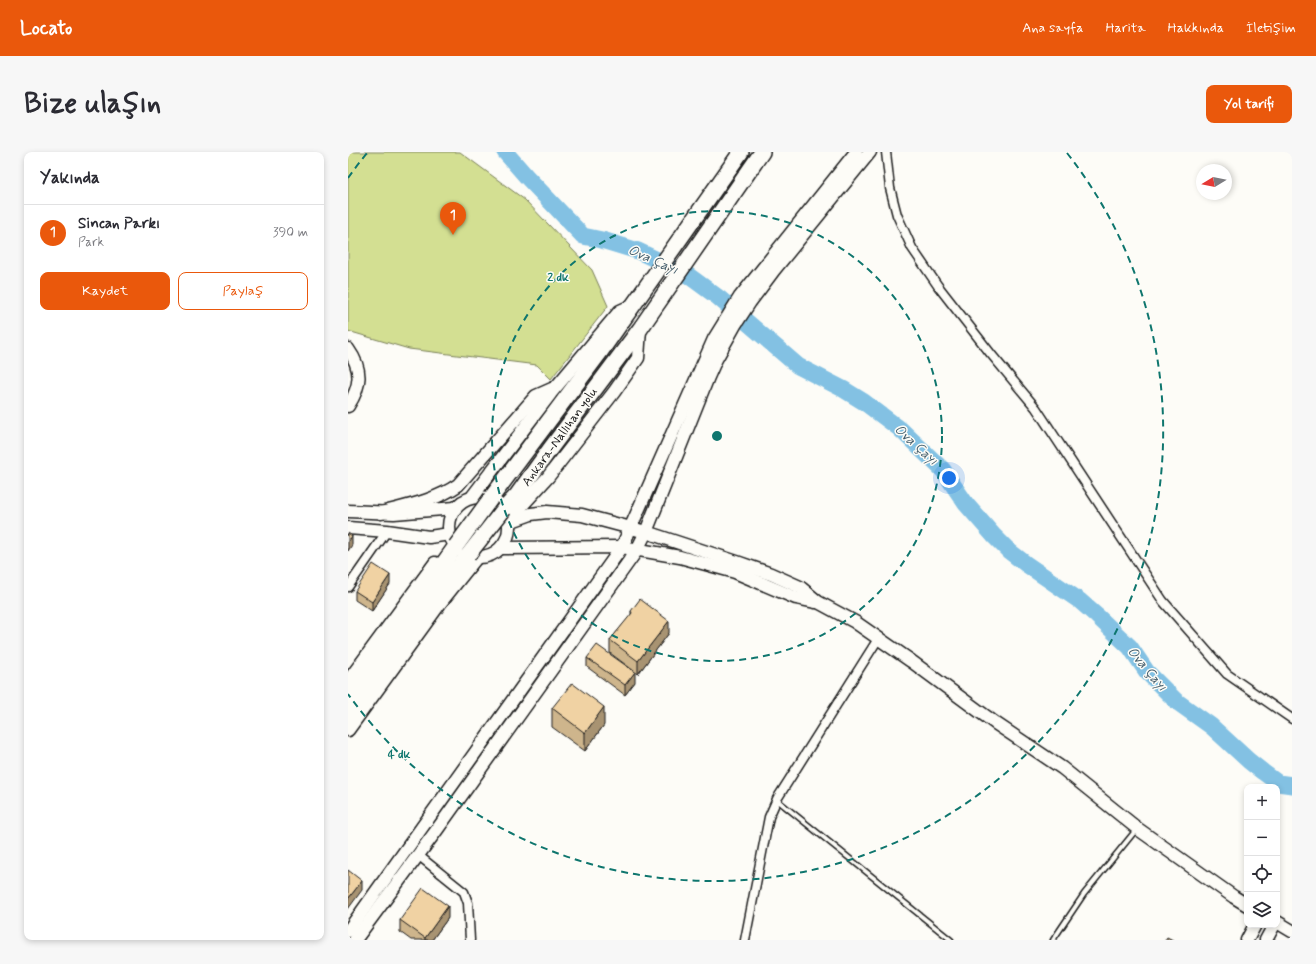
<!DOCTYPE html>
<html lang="tr">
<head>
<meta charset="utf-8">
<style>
	:root { --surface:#fff; --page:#f7f7f7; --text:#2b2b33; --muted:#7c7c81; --line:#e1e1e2; --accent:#ea580c }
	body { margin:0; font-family:Mynerve,sans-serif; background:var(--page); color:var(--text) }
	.controls { position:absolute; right:12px; bottom:12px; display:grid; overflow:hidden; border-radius:8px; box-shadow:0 2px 6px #0003 }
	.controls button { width:36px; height:36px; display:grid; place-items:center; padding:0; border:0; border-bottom:1px solid var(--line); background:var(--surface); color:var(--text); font:20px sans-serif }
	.compass { position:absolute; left:848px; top:12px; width:36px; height:36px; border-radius:50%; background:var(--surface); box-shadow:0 2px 6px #0003; rotate:260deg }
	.you { position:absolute; left:601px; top:326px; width:14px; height:14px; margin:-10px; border:3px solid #fff; border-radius:50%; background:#1a73e8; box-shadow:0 0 0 6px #1a73e833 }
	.badge { display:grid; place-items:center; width:26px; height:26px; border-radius:50%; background:var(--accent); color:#fff; font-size:13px; font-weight:700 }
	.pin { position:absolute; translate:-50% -33px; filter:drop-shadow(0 1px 2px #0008) }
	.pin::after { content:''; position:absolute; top:21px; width:14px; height:12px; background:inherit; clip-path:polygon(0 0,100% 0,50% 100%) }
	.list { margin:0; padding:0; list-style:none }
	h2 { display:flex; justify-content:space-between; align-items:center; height:52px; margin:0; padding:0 16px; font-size:17px }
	h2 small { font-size:13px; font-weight:400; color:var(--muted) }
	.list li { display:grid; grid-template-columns:26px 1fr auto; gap:12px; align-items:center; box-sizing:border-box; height:56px; padding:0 16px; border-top:1px solid var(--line) }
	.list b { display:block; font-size:15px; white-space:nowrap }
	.list p { margin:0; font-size:13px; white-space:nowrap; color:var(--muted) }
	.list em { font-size:13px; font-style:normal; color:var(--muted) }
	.actions { display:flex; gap:8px; padding:12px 16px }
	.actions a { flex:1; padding:9px 0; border:1px solid var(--accent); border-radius:8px; text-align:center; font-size:14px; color:var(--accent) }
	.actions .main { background:var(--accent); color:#fff }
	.icon { flex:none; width:22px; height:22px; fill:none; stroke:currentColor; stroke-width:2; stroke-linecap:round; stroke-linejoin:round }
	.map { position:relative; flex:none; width:944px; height:788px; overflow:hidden; border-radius:8px }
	header { display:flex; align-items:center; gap:24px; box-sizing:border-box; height:56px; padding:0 20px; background:var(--accent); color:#fff }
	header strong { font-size:19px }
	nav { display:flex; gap:22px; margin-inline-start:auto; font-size:14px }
	.intro { display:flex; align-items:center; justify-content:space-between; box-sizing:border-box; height:96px; padding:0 24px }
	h1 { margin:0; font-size:28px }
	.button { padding:10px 18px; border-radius:8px; background:var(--accent); color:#fff; font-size:14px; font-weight:700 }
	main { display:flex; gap:24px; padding:0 24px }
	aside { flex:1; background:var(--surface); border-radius:8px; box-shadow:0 2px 6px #0003 }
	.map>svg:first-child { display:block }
</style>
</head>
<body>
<header>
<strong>Locato</strong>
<nav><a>Ana sayfa</a><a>Harita</a><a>Hakkında</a><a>İletişim</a></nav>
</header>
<div class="intro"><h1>Bize ulaşın</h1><a class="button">Yol tarifi</a></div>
<main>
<aside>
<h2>Yakında<small></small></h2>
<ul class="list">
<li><span class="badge">1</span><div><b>Sincan Parkı</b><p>Park</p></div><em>390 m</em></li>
</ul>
<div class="actions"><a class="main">Kaydet</a><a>Paylaş</a></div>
</aside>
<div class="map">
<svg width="944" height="788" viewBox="0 0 944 788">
	<rect width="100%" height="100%" fill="#fdfcf7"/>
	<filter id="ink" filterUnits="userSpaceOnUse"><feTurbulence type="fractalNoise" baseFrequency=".025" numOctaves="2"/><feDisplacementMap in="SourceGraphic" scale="8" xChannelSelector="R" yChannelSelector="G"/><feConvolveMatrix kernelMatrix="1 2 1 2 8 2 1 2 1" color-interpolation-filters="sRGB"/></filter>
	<g filter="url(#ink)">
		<path fill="#d3df92" stroke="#787e57" d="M 0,0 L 112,0 L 177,48 L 244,118 L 260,154 L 203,227 L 189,213 L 61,197 L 0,179 Z"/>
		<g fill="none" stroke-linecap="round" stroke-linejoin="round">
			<path stroke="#83c1e3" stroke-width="17" d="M 157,0 L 178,24 L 235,84 L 254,88 L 290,99 L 324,115 L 341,124 L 371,146 L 450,214 L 495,237 L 516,250 L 552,277 L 595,318 L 618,352 L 646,384 L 661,399 L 678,412 L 732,449 L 749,464 L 782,495 L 799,520 L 828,549 L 863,574 L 901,609 L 915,620 L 930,631 L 944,633"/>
			<defs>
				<g id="lane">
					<path d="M 429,648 L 603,788"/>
					<path d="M 705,788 L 736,742 L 788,678"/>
				</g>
				<g id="street">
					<path d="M 538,0 L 542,36 L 549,63 L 564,96 L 590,134 L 643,202 L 688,256 L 815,449 L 879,522 L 944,567"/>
					<path d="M 0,435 L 39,379"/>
					<path d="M 70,703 L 116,740 L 120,751 L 122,788"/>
					<path d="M 397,788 L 421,665 L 429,647 L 530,487"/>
				</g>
				<g id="secondary">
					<path d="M 0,197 C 15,218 13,234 0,254"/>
					<circle cx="131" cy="375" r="30"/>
					<path d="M 124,345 L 203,241 L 266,166 L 272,159 L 285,153"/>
					<path d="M 0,359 L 46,361 L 107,356"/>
					<path d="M 33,361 C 59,354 87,349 110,333 L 188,244 L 206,236"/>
					<path d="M 161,368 L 200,325 L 266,240 L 290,206 L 292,177"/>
					<path d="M 161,370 L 183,362 L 199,360 L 234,363 L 298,380 L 389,410 L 423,422 L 452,435 L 470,450 L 507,470 L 563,509 L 647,571 L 714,616 L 790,677 L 886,745 L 899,753"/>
					<path d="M 0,376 L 39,379 L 81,385 L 102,382"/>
					<path d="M 153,396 L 274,395 L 332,405 L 387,420 L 448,446 L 467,450"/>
					<path d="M 0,529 L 87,411"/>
					<path d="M 0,578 L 93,450 L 129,405"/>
					<path d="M 929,770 L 944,779"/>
					<path d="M 0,779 L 274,395 L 366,187 L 392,145 L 508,0"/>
					<path d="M 7,788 L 88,679 L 289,398 L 298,380 L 360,225 L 368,207 L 387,173 L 402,150 L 426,118 L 522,0"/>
					<path d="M 899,788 L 907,773"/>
					<path d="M 918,788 L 926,773"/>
				</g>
				<g id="highway">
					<path d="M 143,346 L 253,199 L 393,0"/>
					<path d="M 156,357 L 169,343 L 202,297 L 292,177 L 414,0"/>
					<path d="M 0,544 L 108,394"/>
					<path d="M 0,563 L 34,515 L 94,436 L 120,403"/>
				</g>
			</defs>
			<use href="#lane" stroke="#1c1c1c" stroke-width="7"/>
			<use href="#street" stroke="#1c1c1c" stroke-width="11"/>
			<use href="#secondary" stroke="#1c1c1c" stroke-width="15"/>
			<use href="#highway" stroke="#1c1c1c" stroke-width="18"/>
			<use href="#lane" stroke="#fdfcf7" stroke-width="4"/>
			<use href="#street" stroke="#fdfcf7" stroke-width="8"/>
			<use href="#secondary" stroke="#fdfcf7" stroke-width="12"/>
			<use href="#highway" stroke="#fdfcf7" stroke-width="15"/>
			<defs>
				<g id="highway-bridge">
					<path d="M 108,394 L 143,346"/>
					<path d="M 120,403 L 156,357"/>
				</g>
			</defs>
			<use href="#highway-bridge" stroke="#1c1c1c" stroke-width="18" stroke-linecap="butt"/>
			<use href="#highway-bridge" stroke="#fdfcf7" stroke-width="15"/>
		</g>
		<g fill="#ceb58c" stroke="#1c1c1c">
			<path d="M 42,432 L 24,459 L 7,448 L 7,439 Z"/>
			<path d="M 283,459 L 321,481 L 290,522 L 262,501 L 262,488 L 283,463 Z"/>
			<path d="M 239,506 L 287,530 L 277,543 L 239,515 Z"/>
			<path d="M 204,556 L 256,573 L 237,599 L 204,575 Z"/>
			<path d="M 100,766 L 84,788 L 63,788 L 52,780 L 52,768 Z"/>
		</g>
		<g fill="#a89372" stroke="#1c1c1c">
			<path d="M 4,384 L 4,393 L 0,399 L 0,390 Z"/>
			<path d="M 42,423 L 42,432 L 24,459 L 24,450 Z"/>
			<path d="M 321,469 L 321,481 L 290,522 L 290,509 Z"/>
			<path d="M 287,520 L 287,530 L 277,543 L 277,533 Z"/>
			<path d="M 256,555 L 256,573 L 237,599 L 237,581 Z"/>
			<path d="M 14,729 L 14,738 L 0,757 L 0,747 Z"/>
			<path d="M 100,754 L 100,766 L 84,788 L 77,788 L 77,786 Z"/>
		</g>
		<g fill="#f0d2a3" stroke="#1c1c1c">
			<path d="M 0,381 L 4,384 L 0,390 Z"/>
			<path d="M 25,412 L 42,423 L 24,450 L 7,439 Z"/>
			<path d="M 292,447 L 321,469 L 290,509 L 262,488 L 284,461 L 283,459 Z"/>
			<path d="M 249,493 L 287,520 L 277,533 L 239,506 Z"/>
			<path d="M 224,531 L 256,555 L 237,581 L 204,556 Z"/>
			<path d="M 0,718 L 14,729 L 0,747 Z"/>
			<path d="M 75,736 L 100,754 L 77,786 L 52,768 Z"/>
			<path d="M 819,785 L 825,788 L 817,788 Z"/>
		</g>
	</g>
	<g fill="none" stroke="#0f766e" stroke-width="2" stroke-dasharray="7 5">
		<circle cx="369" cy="284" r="225"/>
		<path d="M0 26A450 450 0 0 1 19 1M719 1A450 450 0 1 1 0 542"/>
	</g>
	<g text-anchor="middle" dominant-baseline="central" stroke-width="3" stroke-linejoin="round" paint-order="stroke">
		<g font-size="13" fill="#1c1c1c" stroke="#fdfcf7">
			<text transform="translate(212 285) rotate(-54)">Ankara-Nallıhan yolu</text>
		</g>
		<g font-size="14" font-style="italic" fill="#455e6c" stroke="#fdfcf7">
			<text transform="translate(305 108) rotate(24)">Ova Çayı</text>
			<text transform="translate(568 293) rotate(42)">Ova Çayı</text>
			<text transform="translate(799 517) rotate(50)">Ova Çayı</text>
		</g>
	</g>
	<circle cx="369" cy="284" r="6" fill="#0f766e" stroke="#fdfcf7" stroke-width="2"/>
	<g font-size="12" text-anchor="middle" font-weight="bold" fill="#0f766e" stroke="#fdfcf7" stroke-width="3" stroke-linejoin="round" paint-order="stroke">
		<text x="210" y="129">2 dk</text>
		<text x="51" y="606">4 dk</text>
	</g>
</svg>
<div class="controls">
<button>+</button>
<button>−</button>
<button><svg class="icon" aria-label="locate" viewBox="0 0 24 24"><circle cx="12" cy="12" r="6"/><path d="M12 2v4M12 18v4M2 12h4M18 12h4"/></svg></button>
<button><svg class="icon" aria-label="layers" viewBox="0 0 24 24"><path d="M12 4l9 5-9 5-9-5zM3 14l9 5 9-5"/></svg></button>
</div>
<svg class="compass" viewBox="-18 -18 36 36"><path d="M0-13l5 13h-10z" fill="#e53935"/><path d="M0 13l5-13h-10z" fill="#7c7c81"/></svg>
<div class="you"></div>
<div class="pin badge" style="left:105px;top:83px">1</div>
</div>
</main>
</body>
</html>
